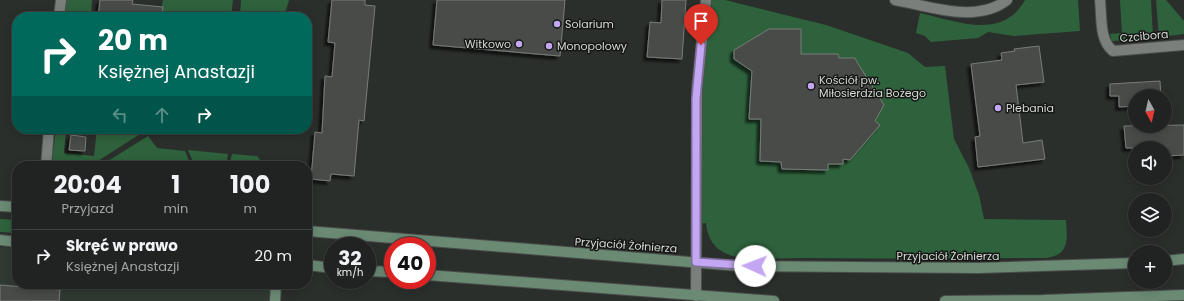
<!DOCTYPE html>
<html lang="pl">
<head>
<meta charset="utf-8">
<style>
  body { margin:0; font-family:Poppins,sans-serif; background:#282b2a; color:#f1f3f6; height:100vh; display:flex; flex-direction:column; font-size:15px; white-space:nowrap }
  * { box-sizing:border-box; margin:0 }
  p { font-size:13px; color:#a2a4a5 }
  .icon { flex:none; width:22px; height:22px; fill:none; stroke:currentColor; stroke-width:2; stroke-linecap:round; stroke-linejoin:round }
  .map { position:relative; flex:1; overflow:hidden }
  .details { position:absolute; left:12px; top:161px; width:300px; height:128px; display:flex; flex-direction:column; background:#202321; border-radius:16px; box-shadow:0 2px 10px #0003,0 0 0 1px #3d403f }
  .details>* { flex:none }
  .guide { position:absolute; left:12px; top:12px; width:300px; height:122px; border-radius:16px; box-shadow:0 2px 10px #0003,0 0 0 1px #3d403f; background:#00695c; color:#fff; overflow:hidden }
  .needle { width:26px; rotate:172deg }
  .buttons { position:absolute; left:1128px; top:89px; display:grid; gap:8px }
  .buttons a { display:grid; place-items:center; width:44px; height:44px; border-radius:50%; background:#202321; box-shadow:0 2px 10px #0003,0 0 0 1px #3d403f; font-size:20px }
  .speed { position:absolute; left:324px; top:237px; display:flex; gap:8px; font-size:20px; font-weight:700; text-align:center }
  .speed>* { display:grid; place-content:center; width:52px; height:52px; border-radius:50%; background:#202321; box-shadow:0 2px 10px #0003,0 0 0 1px #3d403f; line-height:1 }
  .speed small { font-size:10px; font-weight:400 }
  .speed .limit { border:6px solid #d22; background:#fff; color:#111 }
  .pin { position:absolute; display:grid; place-items:center; width:34px; height:34px; color:#fff; margin:-41px -17px; border-radius:50% 50% 50% 0; rotate:-45deg; box-shadow:0 0 4px #0007 }
  .pin .icon { rotate:45deg }
  .me { position:absolute; width:44px; margin:-22px; rotate:272deg; stroke-linejoin:round; filter:drop-shadow(0 0 3px #0008) }
  .turn { display:flex; align-items:center; gap:14px; height:84px; padding:0 20px; font-size:18px }
  .turn .icon { width:52px; height:52px; stroke-width:2.5 }
  .turn b { display:block; font-size:28px; line-height:34px }
  .lanes { display:flex; align-items:center; height:38px; padding:0 20px; background:#0003; justify-content:center; gap:20px; direction:ltr }
  .lanes .off { opacity:.35 }
  .eta { display:flex; justify-content:space-evenly; align-items:center; height:68px; text-align:center }
  .eta b { font-size:24px; font-weight:700; line-height:28px }
  ul { padding:0; list-style:none }
  li { display:flex; align-items:center; gap:12px; height:52px; padding:0 20px; border-top:1px solid #3d403f }
  li div { flex:1 }
  li b { display:block; font-size:15px }
  li em { font-style:normal }
  .map>svg:first-child { display:block }
</style>
</head>
<body>
<div class="map">
<svg width="1184" height="301" viewBox="0 0 1184 301">
  <defs>
    <filter id="shadow"><feDropShadow dx="-3.5" dy="3.5" stdDeviation="1" flood-color="#0009"/></filter>
  </defs>
  <rect width="100%" height="100%" fill="#2b2f2c"/>
  <path fill="#303932" d="M0,247L17,248V284H270L269,301H0Z"/>
  <g fill="#2e623c">
    <path d="M66,0H92L91,17H74L65,12Z"/>
    <path d="M163,0H233L231,17H160Z"/>
    <path d="M241,0H289L284,17H240Z"/>
    <path d="M706,0H725L826,25L908,53L925,67L945,66L954,139L969,168L979,195L984,219L1066,220C1067,239 1070,255 1046,258C965,258 883,259 802,258C783,258 743,261 727,254C714,249 707,237 706,223L697,224V90Z"/>
    <path d="M1025,0H1078L1080,31L1014,36L988,32L978,38L931,42L925,36L916,33L920,13C956,21 1002,41 1025,0Z"/>
    <path d="M1120,0H1151L1153,38L1112,41L1110,34L1122,33Z"/>
    <path d="M1156,0H1166L1184,21V34L1159,37Z"/>
    <path d="M97,129H148L90,166H51L56,130H66L64,153L94,156Z"/>
    <path d="M148,136L157,148L185,151L191,166H100Z"/>
    <path d="M188,150L228,154L226,166H195Z"/>
    <path d="M232,154L257,156L265,166H229Z"/>
    <path d="M0,219L17,220V233L0,232Z"/>
  </g>
  <g fill="#484c49" stroke="#787c79" filter="url(#shadow)">
    <path d="M100,0H133L132,4L163,7L162,17H98Z"/>
    <path d="M332,0H365V5L375,6L364,121L359,120L354,176L331,174L330,181L311,179L315,132L322,133L325,76L332,77L335,43L328,42Z"/>
    <path d="M437,0H565L560,56L433,45Z"/>
    <path d="M662,0H686L682,59L647,57L650,22L661,23Z"/>
    <path d="M769,29H801V54H838L839,58H855L857,62L884,105L875,121L880,125L850,160L843,159V164H828V170L782,169L781,162L760,161L761,119H749L752,71L734,59V50Z"/>
    <path d="M1039,46L1044,82L1016,85L1023,143L1042,140L1045,159L978,167L975,137L980,136L971,64L1002,60L1001,53L1015,51L1014,49Z"/>
    <path d="M1160,81L1161,96H1135V106L1119,107V96H1110V84Z"/>
    <path d="M1184,125V155L1165,156V148H1126L1124,126Z"/>
    <path d="M71,135L86,137L85,151L69,150Z"/>
    <path d="M0,285L60,290L59,301H0Z"/>
  </g>
  <g fill="none" stroke-linecap="round" stroke-linejoin="round">
    <defs>
      <g id="street">
        <path d="M895,0C929,6 976,24 1007,0"/>
        <path d="M1100,0C1102,17 1099,40 1113,51L1184,45"/>
        <path d="M59,17L61,0"/>
        <path d="M46,166L49,129"/>
        <path d="M696,296L697,90L706,0"/>
      </g>
      <g id="secondary">
        <path d="M0,206L17,207"/>
        <path d="M307,231L739,266L979,268L1135,263"/>
        <path d="M0,240L17,242"/>
        <path d="M1165,261L1184,259"/>
        <path d="M307,265L333,268"/>
        <path d="M367,271L393,272"/>
        <path d="M427,275L774,301"/>
        <path d="M275,301L276,284"/>
        <path d="M945,301L1043,300L1184,295"/>
      </g>
    </defs>
    <use href="#street" stroke="#4a4d4a" stroke-width="12"/>
    <use href="#secondary" stroke="#4a4d4a" stroke-width="12"/>
    <use href="#street" stroke="#7b7f7c" stroke-width="10"/>
    <use href="#secondary" stroke="#6a8a74" stroke-width="10"/>
  </g>
  <g fill="none" stroke-linecap="round" stroke-linejoin="round">
    <defs>
      <path id="route" d="M701,45L696,99V262L755,266"/>
    </defs>
    <use href="#route" stroke="#7f6d9d" stroke-width="10"/>
    <use href="#route" stroke="#c3a7f2" stroke-width="7"/>
  </g>
  <g fill="#c3a7f2" stroke="#151715" stroke-width="1.5">
    <circle cx="557" cy="24" r="4"/>
    <circle cx="519" cy="44" r="4"/>
    <circle cx="549" cy="46" r="4"/>
    <circle cx="811" cy="86" r="4"/>
    <circle cx="998" cy="108" r="4"/>
  </g>
  <g text-anchor="middle" dominant-baseline="central" stroke-width="3" stroke-linejoin="round" paint-order="stroke">
    <g font-size="11" fill="#d6d8d6" stroke="#151715" text-anchor="start">
      <text x="565" y="24">Solarium</text>
      <text x="511" y="44" text-anchor="end">Witkowo</text>
      <text x="557" y="46">Monopolowy</text>
      <text x="819" y="80">Kościół pw.<tspan x="819" dy="13">Miłosierdzia Bożego</tspan></text>
      <text x="1006" y="108">Plebania</text>
    </g>
    <g font-size="11" fill="#d6d8d6" stroke="#151715">
      <text transform="translate(1144 36) rotate(-5)">Czcibora</text>
      <text transform="translate(626 245) rotate(4)">Przyjaciół Żołnierza</text>
      <text x="948" y="256">Przyjaciół Żołnierza</text>
    </g>
  </g>
</svg>
<div class="buttons">
<a><svg class="needle" viewBox="-14 -14 28 28"><path d="M0-13l5 13h-10z" fill="#e53935"/><path d="M0 13l5-13h-10z" fill="#a2a4a5"/></svg></a>
<a><svg class="icon" aria-label="sound" viewBox="0 0 24 24"><path d="M4 9h4l5-4v14l-5-4H4zM17 9q2 3 0 6"/></svg></a>
<a><svg class="icon" aria-label="layers" viewBox="0 0 24 24"><path d="M12 4l9 5-9 5-9-5zM3 14l9 5 9-5"/></svg></a>
<a>+</a>
</div>
<div class="speed"><div>32<small>km/h</small></div><div class="limit">40</div></div>
<div class="pin" style="left:701px;top:45px;background:#d93025"><svg class="icon" aria-label="arrive" viewBox="0 0 24 24"><path d="M6 21V4h12l-3 4 3 4H6"/></svg></div>
<svg class="me" style="left:755px;top:266px" viewBox="-20 -20 40 40"><circle r="19" fill="#fff"/><path d="M0-13L10 11 0 6-10 11z" fill="#c3a7f2"/></svg>
<div class="guide">
<div class="turn"><svg class="icon" aria-label="right" viewBox="0 0 24 24"><path d="M7 20v-9h11M14 6l5 5-5 5"/></svg><div><b>20 m</b>Księżnej Anastazji</div></div>
<div class="lanes"><svg class="icon off" aria-label="left" viewBox="0 0 24 24"><path d="M17 20v-9H6M10 6l-5 5 5 5"/></svg><svg class="icon off" aria-label="ahead" viewBox="0 0 24 24"><path d="M12 20V5M6 11l6-6 6 6"/></svg><svg class="icon" aria-label="right" viewBox="0 0 24 24"><path d="M7 20v-9h11M14 6l5 5-5 5"/></svg></div>
</div>
<section class="details">
<div class="eta">
<div><b>20:04</b><p>Przyjazd</p></div>
<div><b>1</b><p>min</p></div>
<div><b>100</b><p>m</p></div>
</div>
<ul>
<li><svg class="icon" aria-label="right" viewBox="0 0 24 24"><path d="M7 20v-9h11M14 6l5 5-5 5"/></svg><div><b>Skręć w prawo</b><p>Księżnej Anastazji</p></div><em>20 m</em></li>
</ul>
</section>
</div>
</body>
</html>
